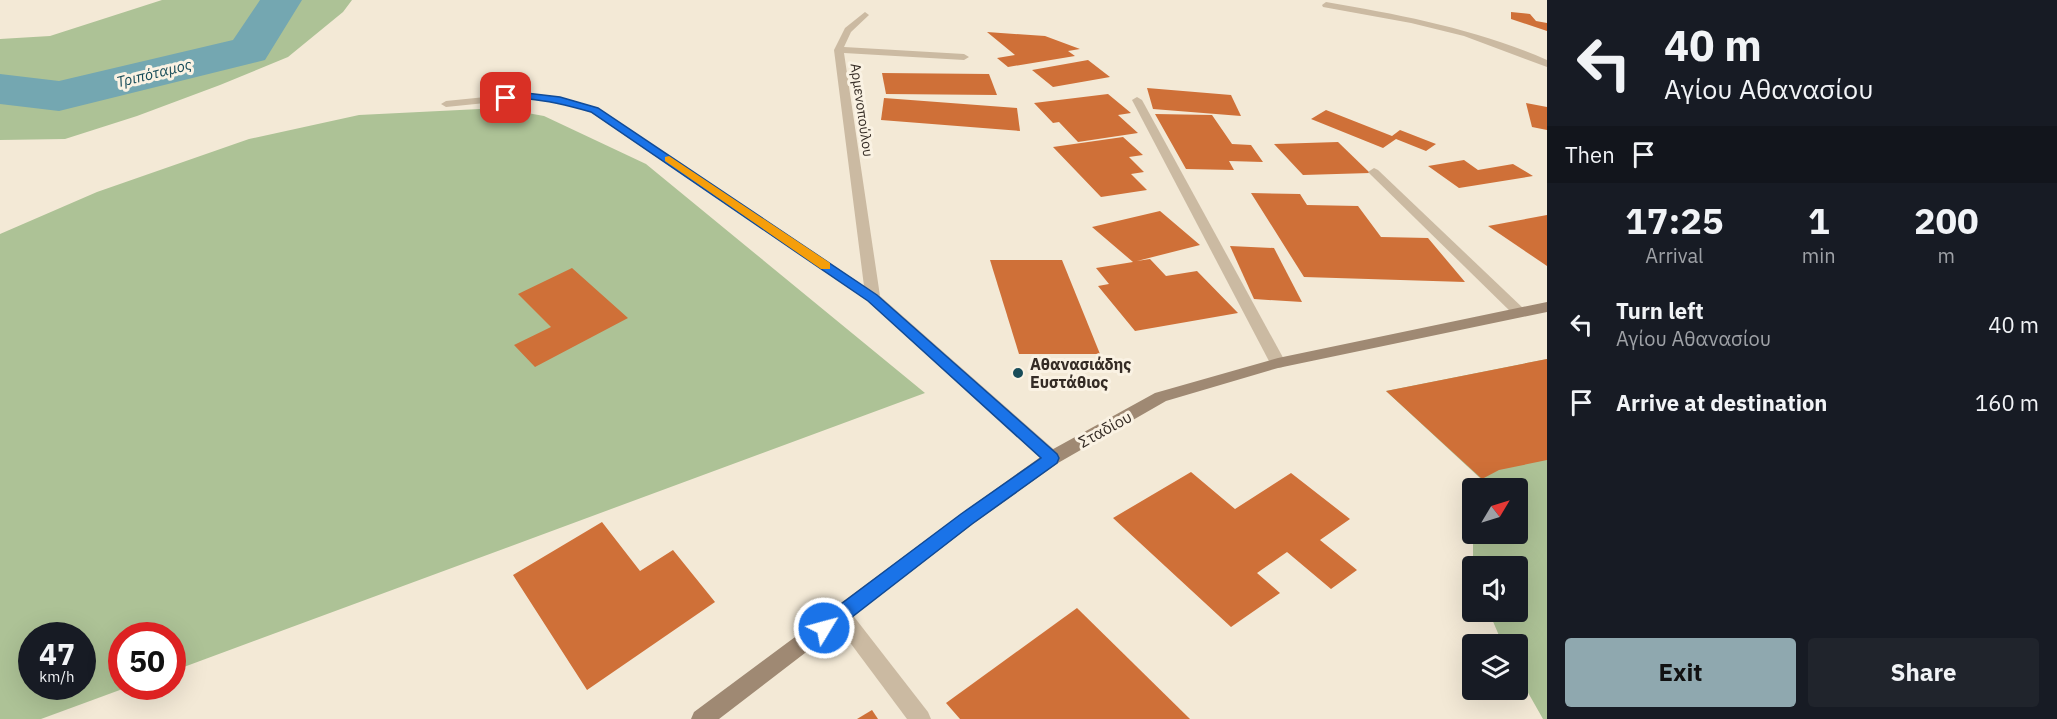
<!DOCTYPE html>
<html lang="en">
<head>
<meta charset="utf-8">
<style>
  body { margin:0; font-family:"IBM Plex Sans",sans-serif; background:#20242c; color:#f1f3f6; height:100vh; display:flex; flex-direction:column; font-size:22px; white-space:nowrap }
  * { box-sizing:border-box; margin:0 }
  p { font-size:20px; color:#9ea1a6 }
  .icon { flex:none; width:33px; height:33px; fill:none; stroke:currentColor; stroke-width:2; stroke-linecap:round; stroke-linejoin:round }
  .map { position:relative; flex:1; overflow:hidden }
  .sheet { display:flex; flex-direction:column; background:#171b24; width:510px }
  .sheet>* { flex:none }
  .hud { background:#171b24; color:#f1f3f6; overflow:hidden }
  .needle { width:39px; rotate:52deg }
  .buttons { position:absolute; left:1462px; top:478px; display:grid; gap:12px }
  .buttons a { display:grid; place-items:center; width:66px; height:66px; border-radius:6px; background:#171b24; box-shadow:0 6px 24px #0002; font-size:30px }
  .speed { position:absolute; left:18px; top:622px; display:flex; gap:12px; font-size:30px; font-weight:700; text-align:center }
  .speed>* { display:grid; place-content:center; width:78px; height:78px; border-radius:50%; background:#171b24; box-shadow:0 6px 24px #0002; line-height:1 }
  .speed small { font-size:15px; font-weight:400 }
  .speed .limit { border:9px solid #d22; background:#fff; color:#111 }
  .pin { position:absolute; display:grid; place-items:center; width:51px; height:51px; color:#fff; margin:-26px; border-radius:12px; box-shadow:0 3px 9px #0006 }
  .me { position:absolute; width:66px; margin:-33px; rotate:53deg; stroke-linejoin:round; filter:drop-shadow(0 0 4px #0008) }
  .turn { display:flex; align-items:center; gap:21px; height:126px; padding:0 18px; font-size:27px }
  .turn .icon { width:78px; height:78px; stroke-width:2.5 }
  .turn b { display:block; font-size:42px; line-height:51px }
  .then { display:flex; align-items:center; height:57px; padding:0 18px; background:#0003; gap:12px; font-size:22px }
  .eta { display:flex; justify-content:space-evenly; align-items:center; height:102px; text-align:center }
  .eta b { font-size:36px; font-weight:700; line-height:42px }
  .action { display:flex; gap:12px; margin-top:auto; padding:12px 18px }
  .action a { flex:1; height:69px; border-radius:6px; background:#8fa8af; color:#111; font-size:24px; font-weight:700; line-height:69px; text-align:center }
  .action a+a { background:#20242c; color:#f1f3f6 }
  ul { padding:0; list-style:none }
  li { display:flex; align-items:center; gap:18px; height:78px; padding:0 18px }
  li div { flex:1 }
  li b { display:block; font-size:22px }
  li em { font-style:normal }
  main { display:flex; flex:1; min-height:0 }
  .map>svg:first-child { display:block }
</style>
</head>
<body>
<main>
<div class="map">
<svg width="1547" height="719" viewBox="0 0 1547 719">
  <rect width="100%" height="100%" fill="#f3e9d6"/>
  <g fill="#adc296" fill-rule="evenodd">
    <path d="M162,0H352L343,12L288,57L220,85L137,116L65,139L0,140V39L50,36Z"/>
    <path d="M500,108L544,116L646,164L925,393L173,671L172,636H122V687H128L41,719H0V234L97,192L249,139L359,115ZM32,636H82V687H32Z"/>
    <path d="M1547,359V719H1543L1518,675V645H1503L1489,612H1518V567H1475L1473,561V508V534H1518V489H1479L1481,479L1386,391Z"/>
  </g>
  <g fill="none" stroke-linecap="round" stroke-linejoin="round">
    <path fill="#74a7b1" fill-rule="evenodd" d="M260,0H302L265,60L59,111L0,104V74L59,81L233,40Z"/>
  </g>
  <g fill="#cf7038">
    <path d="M1511,12L1530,14L1536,21L1547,23V31L1511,19Z"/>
    <path d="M987,32L1045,36L1080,49L1068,51L1075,56L1008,67L997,58L1015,55Z"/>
    <path d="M1088,60L1110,77L1053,87L1032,70Z"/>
    <path d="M882,73L989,74L997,95L886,94Z"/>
    <path d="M1147,88L1231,95L1241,116L1153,109Z"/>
    <path d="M1108,94L1131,113L1118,115L1138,133L1078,142L1059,122L1053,123L1034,103Z"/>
    <path d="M884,98L1017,108L1020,131L881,120Z"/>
    <path d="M1526,103L1547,107V130L1532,127Z"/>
    <path d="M1326,110L1392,136L1400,130L1436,144L1426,151L1396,139L1383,148L1311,119Z"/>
    <path d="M1155,114L1212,115L1232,144L1251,145L1263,162L1229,161L1234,170L1186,169Z"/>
    <path d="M1123,137L1143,155L1129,157L1144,172L1131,174L1147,190L1101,197L1053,147Z"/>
    <path d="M1338,142L1370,173L1303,175L1274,144Z"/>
    <path d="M1464,160L1478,170L1513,164L1533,176L1459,188L1428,166Z"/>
    <path d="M1251,193L1300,194L1307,205L1358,206L1381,237L1428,238L1465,282L1304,277Z"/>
    <path d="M1160,211L1200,245L1137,261L1150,259L1166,276L1197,271L1238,313L1135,331L1098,286L1109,284L1096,268L1133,262L1092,227Z"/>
    <path d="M1547,215V266L1488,226Z"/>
    <path d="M1230,246L1274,248L1302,302L1254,299Z"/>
    <path d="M990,260H1062L1100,354H1019Z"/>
    <path d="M572,268L628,318L535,367L514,345L551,327L518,294Z"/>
    <path d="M1547,359V460L1499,470L1482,479L1386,391Z"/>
    <path d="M1191,472L1235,509L1291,473L1350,519L1320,540L1357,570L1331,589L1287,552L1257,573L1280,593L1231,627L1113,518Z"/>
    <path d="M602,522L640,571L673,550L715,602L587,690L513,575Z"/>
    <path d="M1077,608L1190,719H960L946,703Z"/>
    <path d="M872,710L878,719H857Z"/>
  </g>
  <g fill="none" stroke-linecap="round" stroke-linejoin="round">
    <g fill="#cbbaa2" fill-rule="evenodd">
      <path d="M1326,2C1402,15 1476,29 1547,60V67L1464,36L1411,23L1323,7L1322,5Z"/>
      <path d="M865,12L869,15L851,32L844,47L964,54L969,57L964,60L844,53L880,296L1058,453L1060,458L1058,463L1052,464L1046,463L868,301L590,112L559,103L526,99L446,107L441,104L446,101L526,93L560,97L598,108L864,286L834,50L845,28Z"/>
      <path d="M1137,97L1142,100L1286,363L1283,367L1278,368L1270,363L1132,100Z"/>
      <path d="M1374,168L1378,170L1524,309L1526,312L1524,315H1514L1370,174L1368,172Z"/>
      <path d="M841,606L848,609L928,712L931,719H907L834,621L831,615L834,609Z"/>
    </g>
    <path fill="#9f8973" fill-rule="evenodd" d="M1547,302V312L1278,368L1166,401L1058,463L973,524L719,719H691L694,712L961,514L1046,453L1155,393L1278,358Z"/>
  </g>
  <path fill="#1a73e8" stroke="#114b97" stroke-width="1.5" d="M526,93L560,97L598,108L877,295L1057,454L1059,458L1057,463L972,524L830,634L824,636L817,634L815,628L817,622L961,514L1041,458L868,301L591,112C570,106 551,101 529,99C520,98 509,103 501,98L506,95Z"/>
  <path fill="#f59e0b" d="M669,156L830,263V269H821L665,161V157Z"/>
  <circle fill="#184c59" stroke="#faf2e3" stroke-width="2" cx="1018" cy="373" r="6"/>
  <g text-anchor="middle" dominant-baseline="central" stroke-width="6" stroke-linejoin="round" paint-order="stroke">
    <g font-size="14" fill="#352c25" stroke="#faf2e3">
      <text transform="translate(862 110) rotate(82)">Αρμενοπούλου</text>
    </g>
    <g font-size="15" font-style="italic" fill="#184c59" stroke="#faf2e3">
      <text transform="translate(154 73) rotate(-14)">Τριπόταμος</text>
    </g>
    <g font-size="16" font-weight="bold" fill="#352c25" stroke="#faf2e3" text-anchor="start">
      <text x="1030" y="364">Αθανασιάδης<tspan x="1030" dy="18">Ευστάθιος</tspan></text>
    </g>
    <g font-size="16" fill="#352c25" stroke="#faf2e3">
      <text transform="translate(1105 429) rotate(-29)">Σταδίου</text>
    </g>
  </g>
</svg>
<div class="buttons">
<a><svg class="needle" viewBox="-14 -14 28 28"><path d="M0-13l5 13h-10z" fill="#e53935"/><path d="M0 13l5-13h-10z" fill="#9ea1a6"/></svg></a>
<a><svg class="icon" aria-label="sound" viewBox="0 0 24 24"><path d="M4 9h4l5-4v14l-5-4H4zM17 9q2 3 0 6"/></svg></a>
<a><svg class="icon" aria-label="layers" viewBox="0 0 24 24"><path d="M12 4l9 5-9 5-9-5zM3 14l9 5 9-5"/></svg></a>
</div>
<div class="speed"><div>47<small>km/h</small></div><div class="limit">50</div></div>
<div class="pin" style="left:506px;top:98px;background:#d93025"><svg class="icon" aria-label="arrive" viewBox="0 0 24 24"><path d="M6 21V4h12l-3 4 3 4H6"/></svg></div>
<svg class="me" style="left:824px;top:628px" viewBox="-20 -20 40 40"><circle r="17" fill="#1a73e8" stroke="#fff" stroke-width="3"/><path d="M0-11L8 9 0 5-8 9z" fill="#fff"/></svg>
</div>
<section class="sheet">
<div class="hud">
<div class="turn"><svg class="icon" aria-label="left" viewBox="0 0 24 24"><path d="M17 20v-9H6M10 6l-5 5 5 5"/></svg><div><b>40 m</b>Αγίου Αθανασίου</div></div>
<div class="then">Then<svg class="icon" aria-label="arrive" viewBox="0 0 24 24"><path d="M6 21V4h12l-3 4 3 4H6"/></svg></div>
</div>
<div class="eta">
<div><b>17:25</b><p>Arrival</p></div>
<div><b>1</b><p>min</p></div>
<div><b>200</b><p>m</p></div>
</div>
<ul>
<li><svg class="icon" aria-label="left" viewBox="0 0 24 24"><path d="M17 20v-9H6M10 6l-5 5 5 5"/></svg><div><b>Turn left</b><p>Αγίου Αθανασίου</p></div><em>40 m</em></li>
<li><svg class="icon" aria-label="arrive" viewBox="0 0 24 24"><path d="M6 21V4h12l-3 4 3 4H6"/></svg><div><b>Arrive at destination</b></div><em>160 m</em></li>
</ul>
<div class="action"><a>Exit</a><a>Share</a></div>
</section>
</main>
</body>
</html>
